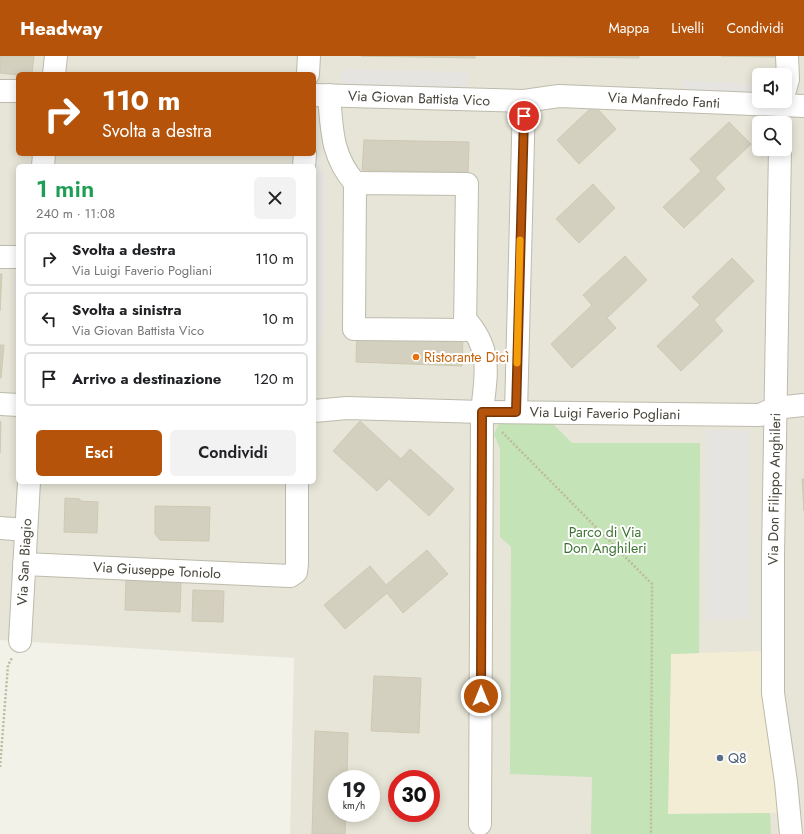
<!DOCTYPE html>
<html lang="it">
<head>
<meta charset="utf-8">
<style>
  body { margin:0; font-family:Jost,sans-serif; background:#f2f2f2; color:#202124; height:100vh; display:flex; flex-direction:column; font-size:15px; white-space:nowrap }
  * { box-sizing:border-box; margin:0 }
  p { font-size:13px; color:#757577 }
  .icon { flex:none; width:22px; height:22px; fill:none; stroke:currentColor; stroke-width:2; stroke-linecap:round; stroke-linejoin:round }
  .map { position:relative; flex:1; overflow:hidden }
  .side { position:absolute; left:16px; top:108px; width:300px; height:320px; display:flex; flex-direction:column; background:#fff; border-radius:6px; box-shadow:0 2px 10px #0003 }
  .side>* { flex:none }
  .hud { position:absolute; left:16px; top:16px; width:300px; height:84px; border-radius:6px; box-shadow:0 2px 10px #0003; background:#b45309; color:#fff; overflow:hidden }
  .fabs { position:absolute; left:752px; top:12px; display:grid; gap:8px }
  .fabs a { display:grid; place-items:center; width:40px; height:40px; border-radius:6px; background:#fff; box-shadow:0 2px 10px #0003; font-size:20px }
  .speed { position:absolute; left:328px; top:714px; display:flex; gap:8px; font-size:20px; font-weight:700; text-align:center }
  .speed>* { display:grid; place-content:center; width:52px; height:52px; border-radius:50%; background:#fff; box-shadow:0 2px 10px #0003; line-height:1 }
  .speed small { font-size:10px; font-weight:400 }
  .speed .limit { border:6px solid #d22; background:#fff; color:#111 }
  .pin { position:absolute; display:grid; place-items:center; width:34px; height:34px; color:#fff; margin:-17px; border:2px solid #fff; border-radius:50%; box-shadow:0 1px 4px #0007 }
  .me { position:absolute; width:44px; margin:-22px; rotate:0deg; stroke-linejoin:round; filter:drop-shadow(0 0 3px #0008) }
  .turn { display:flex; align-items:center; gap:14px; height:84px; padding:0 20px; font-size:18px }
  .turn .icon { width:52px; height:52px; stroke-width:2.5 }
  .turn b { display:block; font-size:28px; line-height:34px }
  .round { display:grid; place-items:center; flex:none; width:42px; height:42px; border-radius:6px; background:#f2f2f2 }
  .overview { display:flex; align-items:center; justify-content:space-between; height:68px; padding:0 20px }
  h1 { font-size:24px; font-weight:600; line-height:30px; color:#1e9e55 }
  .primary-button { display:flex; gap:8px; margin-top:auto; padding:8px 20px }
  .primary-button a { flex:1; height:46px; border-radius:6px; background:#b45309; color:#fff; font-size:16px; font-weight:600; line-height:46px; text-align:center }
  .primary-button a+a { background:#f2f2f2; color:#202124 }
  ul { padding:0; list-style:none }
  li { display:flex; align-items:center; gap:12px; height:54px; margin:0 8px 6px; padding:0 12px; border:2px solid #e0e0e0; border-radius:6px }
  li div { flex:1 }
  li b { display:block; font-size:15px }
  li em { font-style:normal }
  header { display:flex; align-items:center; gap:24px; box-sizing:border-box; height:56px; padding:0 20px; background:#b45309; color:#fff }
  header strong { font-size:19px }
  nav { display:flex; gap:22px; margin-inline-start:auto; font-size:14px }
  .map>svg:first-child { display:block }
</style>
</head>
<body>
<header>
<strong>Headway</strong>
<nav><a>Mappa</a><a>Livelli</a><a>Condividi</a></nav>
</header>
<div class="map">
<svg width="804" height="778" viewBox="0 0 804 778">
  <rect width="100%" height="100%" fill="#f3f2e9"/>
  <path fill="#e6e5d7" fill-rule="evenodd" d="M0,0H804V778H290L294,602L0,584ZM18,18H314V98H18ZM759,19H785V45H759ZM759,67H785V93H759ZM18,110H314V426H18ZM761,595L781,757H770ZM337,723H371V757H337ZM397,723H431V757H397Z"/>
  <path fill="#f3edd6" d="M761,595L778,711L781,757L668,758L671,598Z"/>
  <path fill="#c4e3b6" d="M499,367L553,368L572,387H700L699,597L671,598L668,758L770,757L771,778H591L592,721L510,718L511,491L500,481V393L494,378Z"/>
  <g fill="#e5e4e0">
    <path d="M341,13L468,16V34L340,31Z"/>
    <path d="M683,25L759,28V42L682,39Z"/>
    <path d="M315,80L327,129L324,274L314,303V150Z"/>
    <path d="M15,211H18V244H13Z"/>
    <rect x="705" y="374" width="45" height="190"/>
  </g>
  <g fill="#d3d0bf" stroke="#cec9b3">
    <path d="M0,0H34L32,18H18V19L0,17Z"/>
    <path d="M361,0H475V2Z"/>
    <path d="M520,0H639V2Z"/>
    <path d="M721,0H776V1Z"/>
    <path d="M594,49L616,73L579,108L557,84Z"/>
    <path d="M729,66L751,88L715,122L725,133L684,172L663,151L701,115L690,103Z"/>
    <path d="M364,84L469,86L468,117L362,114Z"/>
    <path d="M593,128L615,152L579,187L556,163Z"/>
    <path d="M625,200L647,224L607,262L616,272L572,312L551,288L592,249L583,239Z"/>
    <path d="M732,202L754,225L714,264L723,275L681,315L657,290L700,249L692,241Z"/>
    <path d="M0,218H2L0,255Z"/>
    <path d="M357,277L463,282L462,310L356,306Z"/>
    <path d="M0,289H4L1,322H0Z"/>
    <path d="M0,365L1,366L0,397Z"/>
    <path d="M360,365L401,403L410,393L454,433L429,460L389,423L377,435L333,395Z"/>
    <path d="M802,423H804V455Z"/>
    <path d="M65,442L80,443V445L98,446L97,477L64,476Z"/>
    <path d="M155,450L210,451L209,485L160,484L155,478Z"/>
    <path d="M427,494L448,518L403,557L387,537L345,573L324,549L370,510L386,529Z"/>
    <path d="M126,524L181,526L180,556L125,554Z"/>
    <path d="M193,534L224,535L223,566L192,565Z"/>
    <path d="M374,620L421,622L419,677L371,675Z"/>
    <path d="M315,675L348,677L347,723H337V757H346L345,778H312Z"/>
  </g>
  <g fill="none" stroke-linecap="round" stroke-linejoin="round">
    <defs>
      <g id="minor">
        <path d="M54,18L56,0"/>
        <path d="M308,18L309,0"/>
        <path d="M785,34L788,23L787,0"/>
        <path d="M0,35H18"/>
        <path d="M314,39L524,45L516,356"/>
        <path d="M329,39C332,74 331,99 355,127"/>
        <path d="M524,45L559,40L804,50"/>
        <path d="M780,93L773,499V637L786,726L791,778"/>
        <path d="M43,110L44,98"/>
        <path d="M304,110L305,98"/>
        <path d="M355,127L467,128L465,274L354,273Z"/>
        <path d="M0,201H18"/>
        <path d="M465,263C493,294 486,318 482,356L480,768"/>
        <path d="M0,348L18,349"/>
        <path d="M314,355L347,352L482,356L760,359L775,352L804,349"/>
        <path d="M0,472L26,474"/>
        <path d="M24,508L290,520L296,516L297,508V426"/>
        <path d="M20,585L29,426"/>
      </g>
    </defs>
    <use href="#minor" stroke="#bdbbac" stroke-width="24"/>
    <g stroke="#beba9f" stroke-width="2.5" stroke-dasharray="2 2" stroke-linecap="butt">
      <path d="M502,376L652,528L651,778"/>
      <path d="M0,711L8,609L12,602"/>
    </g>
    <use href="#minor" stroke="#fff" stroke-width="22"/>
  </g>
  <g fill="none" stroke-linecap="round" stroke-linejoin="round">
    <defs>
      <path id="route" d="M481,640L482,356H516L524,60"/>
    </defs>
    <use href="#route" stroke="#753606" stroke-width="10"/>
    <use href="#route" stroke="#b45309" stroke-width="7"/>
    <path stroke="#f59e0b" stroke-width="7" d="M517,307L520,184"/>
  </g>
  <circle fill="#e8710a" stroke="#fff" stroke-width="1.5" cx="416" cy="301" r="4"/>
  <circle fill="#5c6f8a" stroke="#fff" stroke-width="1.5" cx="720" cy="702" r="4"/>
  <g text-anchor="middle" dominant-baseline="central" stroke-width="4" stroke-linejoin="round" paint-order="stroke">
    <g font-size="14" fill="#464338" stroke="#fff">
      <text transform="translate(419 42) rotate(2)">Via Giovan Battista Vico</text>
      <text transform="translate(664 44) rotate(3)">Via Manfredo Fanti</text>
      <text transform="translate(605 357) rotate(1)">Via Luigi Faverio Pogliani</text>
      <text transform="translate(774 433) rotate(-89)">Via Don Filippo Anghileri</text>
      <text transform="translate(24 506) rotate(-87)">Via San Biagio</text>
      <text transform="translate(157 514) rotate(3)">Via Giuseppe Toniolo</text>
    </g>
    <g font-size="14" fill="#c56008" stroke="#fff" text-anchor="start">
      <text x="424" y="301">Ristorante Dicì</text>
    </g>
    <g font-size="14" fill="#3b7230" stroke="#fff">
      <text x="605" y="476">Parco di Via<tspan x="605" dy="16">Don Anghileri</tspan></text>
    </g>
    <g font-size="14" fill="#4e5e75" stroke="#fff" text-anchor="start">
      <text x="728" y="702">Q8</text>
    </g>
  </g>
</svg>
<div class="fabs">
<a><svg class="icon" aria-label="sound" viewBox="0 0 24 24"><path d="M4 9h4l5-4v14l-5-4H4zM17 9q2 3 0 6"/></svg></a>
<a><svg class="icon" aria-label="search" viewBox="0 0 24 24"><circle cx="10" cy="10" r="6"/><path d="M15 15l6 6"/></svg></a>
</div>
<div class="speed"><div>19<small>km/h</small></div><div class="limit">30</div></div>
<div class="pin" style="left:524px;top:60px;background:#d93025"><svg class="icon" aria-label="arrive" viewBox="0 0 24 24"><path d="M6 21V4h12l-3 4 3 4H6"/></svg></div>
<svg class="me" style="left:481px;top:640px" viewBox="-20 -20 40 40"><circle r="17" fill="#b45309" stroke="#fff" stroke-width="3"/><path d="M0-11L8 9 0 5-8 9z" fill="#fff"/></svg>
<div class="hud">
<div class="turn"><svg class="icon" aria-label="right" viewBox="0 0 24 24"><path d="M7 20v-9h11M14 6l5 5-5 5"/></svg><div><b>110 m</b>Svolta a destra</div></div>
</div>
<section class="side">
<div class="overview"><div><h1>1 min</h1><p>240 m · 11:08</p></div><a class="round"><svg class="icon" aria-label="close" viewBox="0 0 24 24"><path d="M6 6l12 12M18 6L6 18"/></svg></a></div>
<ul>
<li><svg class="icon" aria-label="right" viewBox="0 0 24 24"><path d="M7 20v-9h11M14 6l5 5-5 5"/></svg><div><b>Svolta a destra</b><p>Via Luigi Faverio Pogliani</p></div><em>110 m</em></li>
<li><svg class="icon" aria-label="left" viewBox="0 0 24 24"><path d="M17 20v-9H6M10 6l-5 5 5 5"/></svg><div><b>Svolta a sinistra</b><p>Via Giovan Battista Vico</p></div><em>10 m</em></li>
<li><svg class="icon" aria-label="arrive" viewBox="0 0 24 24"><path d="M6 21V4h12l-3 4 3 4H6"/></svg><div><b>Arrivo a destinazione</b></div><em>120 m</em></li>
</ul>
<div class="primary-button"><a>Esci</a><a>Condividi</a></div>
</section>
</div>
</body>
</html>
